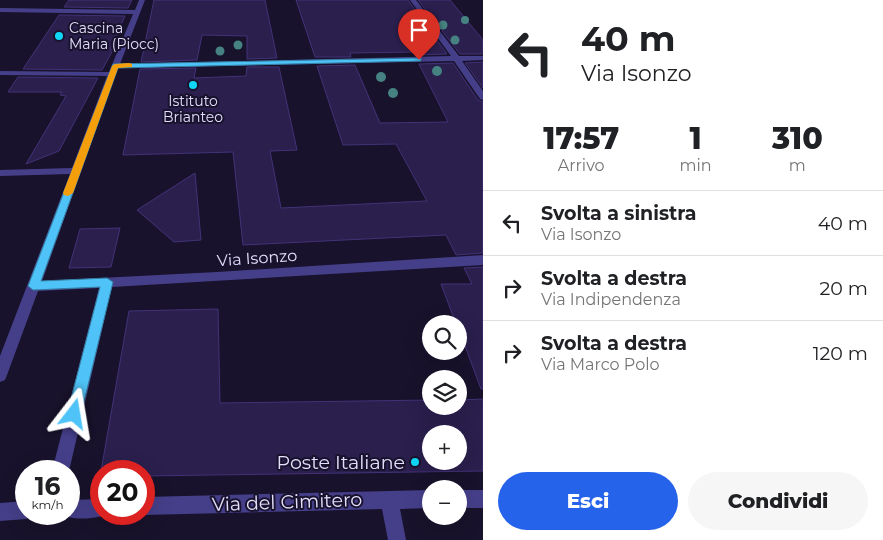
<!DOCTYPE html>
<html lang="it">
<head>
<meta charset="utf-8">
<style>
  body { margin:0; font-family:Montserrat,sans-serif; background:#f6f6f6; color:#202124; height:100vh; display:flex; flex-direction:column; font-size:19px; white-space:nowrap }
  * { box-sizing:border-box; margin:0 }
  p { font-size:16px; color:#757577 }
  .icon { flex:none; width:28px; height:28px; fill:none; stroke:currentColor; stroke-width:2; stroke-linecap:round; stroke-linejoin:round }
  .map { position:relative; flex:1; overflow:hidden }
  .side { display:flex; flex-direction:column; background:#fff; width:400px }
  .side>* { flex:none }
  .hud { background:#fff; color:#202124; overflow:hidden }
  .controls { position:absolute; left:422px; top:315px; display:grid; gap:10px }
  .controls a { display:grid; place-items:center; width:45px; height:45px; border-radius:50%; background:#fff; box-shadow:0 5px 20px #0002; font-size:25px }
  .speed { position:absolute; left:15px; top:460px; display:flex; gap:10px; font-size:25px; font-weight:700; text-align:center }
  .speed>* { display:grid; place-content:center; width:65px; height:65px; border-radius:50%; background:#fff; box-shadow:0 5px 20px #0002; line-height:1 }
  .speed small { font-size:12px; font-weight:400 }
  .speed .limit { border:8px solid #d22; background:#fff; color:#111 }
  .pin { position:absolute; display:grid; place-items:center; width:42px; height:42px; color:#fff; margin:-51px -21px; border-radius:50% 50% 50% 0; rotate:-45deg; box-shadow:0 0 5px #0007 }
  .pin .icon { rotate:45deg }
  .me { position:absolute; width:55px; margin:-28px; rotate:14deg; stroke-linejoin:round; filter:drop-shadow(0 0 4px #0008) }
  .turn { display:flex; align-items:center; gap:18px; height:105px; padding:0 15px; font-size:22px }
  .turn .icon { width:65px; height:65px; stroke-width:2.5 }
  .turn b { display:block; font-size:35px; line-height:42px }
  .eta { display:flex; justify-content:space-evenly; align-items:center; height:85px; text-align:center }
  .eta b { font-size:30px; font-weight:800; line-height:35px }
  .primary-button { display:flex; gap:10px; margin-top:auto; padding:10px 15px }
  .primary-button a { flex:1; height:58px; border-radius:30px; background:#2563eb; color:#fff; font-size:20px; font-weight:800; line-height:58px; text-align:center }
  .primary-button a+a { background:#f6f6f6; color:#202124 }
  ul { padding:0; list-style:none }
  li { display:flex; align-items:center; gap:15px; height:65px; padding:0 15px; border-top:1px solid #e0e0e0 }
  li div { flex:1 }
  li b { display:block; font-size:19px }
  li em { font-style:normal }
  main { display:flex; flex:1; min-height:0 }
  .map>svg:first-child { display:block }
</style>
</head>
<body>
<main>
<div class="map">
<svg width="483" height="540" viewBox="0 0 483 540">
  <rect width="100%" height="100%" fill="#18122c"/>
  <g fill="#2a1f4d" stroke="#433278" fill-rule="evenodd">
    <path d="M69,0H132L128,8L64,7Z"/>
    <path d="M154,0H265L277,58L247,59V36L202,35L197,60L141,62Z"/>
    <path d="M296,0H408L447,54L415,55L414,52L350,53L351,57H315Z"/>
    <path d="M418,0H450L483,40V54H460Z"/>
    <path d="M59,15L125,16L110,49L113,50L102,70L23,69Z"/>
    <path d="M483,62V88L465,63Z"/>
    <path d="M453,63L478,100L483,102V253L456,255L446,235L243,245L233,152L123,155L140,69L196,68L194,78L246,76L247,67H279L297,150L270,151L281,208L427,201L396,144L343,145L317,66L355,65L380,123L448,122L419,64Z"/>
    <path d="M18,77L98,78L59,151L26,164L66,96L60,95L62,92H8Z"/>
    <path d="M195,173L201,240L174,242L137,210Z"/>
    <path d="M120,228L111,267L69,268L80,229Z"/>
    <path d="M483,267V389H481L459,330V324H456L441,284H472L464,268Z"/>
    <path d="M218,309L220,403L431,400V406H459V400L483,399V471L144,476V471H101L129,311ZM431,434H459V461H431Z"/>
  </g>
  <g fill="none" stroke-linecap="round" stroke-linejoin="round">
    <g fill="#453f8a" fill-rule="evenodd">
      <path d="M139,0H145L120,64L451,56L410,0H416L459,56H483V60L462,61L483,91V100L480,99L454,61L118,68L42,281L217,272L483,255V265L112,287L69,471H52L99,288L38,291L7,375L5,380L0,382V356L70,174L0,176V170L72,168L107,76L0,75V71L109,72L133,14L0,12V8L135,10Z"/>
      <path d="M431,490V508L400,509L406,540H388L382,509L144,515L141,514H144V497Z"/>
      <rect x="459" y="490" width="24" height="18"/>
      <path d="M101,499V514H108C97,519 71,521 62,514H69V500Z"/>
      <path d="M26,501V514H33L32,516L26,519L0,521V503Z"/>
    </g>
  </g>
  <g fill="#458281">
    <circle cx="465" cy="20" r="4"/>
    <circle cx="443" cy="25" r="4.5"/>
    <circle cx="455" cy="40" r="4.5"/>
    <circle cx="238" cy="45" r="4.5"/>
    <circle cx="220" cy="51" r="4.5"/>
    <circle cx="437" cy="71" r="5"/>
    <circle cx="381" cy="77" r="5"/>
    <circle cx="393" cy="93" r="5"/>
  </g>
  <path fill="#4fc3f7" stroke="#337fa1" d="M419,58H421V61L118,68L41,281L107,278L113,282L81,414L79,419L74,421L69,419L67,414L100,287L33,290L28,286L113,64Z"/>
  <path fill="#f59e0b" d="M129,63L132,64V67L118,68L73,193L68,196L64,195L63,193L112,66L115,64Z"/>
  <g fill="#10d7f8" stroke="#18122c" stroke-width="2">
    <circle cx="59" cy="36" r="5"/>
    <circle cx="193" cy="85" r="5"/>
    <circle cx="415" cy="462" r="5"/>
  </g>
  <g text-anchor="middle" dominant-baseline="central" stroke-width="4" stroke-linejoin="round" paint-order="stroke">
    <g font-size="14" fill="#e4dffe" stroke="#18122c" text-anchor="start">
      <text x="69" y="28">Cascina<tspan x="69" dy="16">Maria (Piocc)</tspan></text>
      <text x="193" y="101" text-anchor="middle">Istituto<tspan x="193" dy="16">Brianteo</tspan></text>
    </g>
    <g font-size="16" fill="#e4dffe" stroke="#18122c">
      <text transform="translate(257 258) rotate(-4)">Via Isonzo</text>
    </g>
    <g font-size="19" fill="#e4dffe" stroke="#18122c" text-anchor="end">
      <text x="405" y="462">Poste Italiane</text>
    </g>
    <g font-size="19" fill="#e4dffe" stroke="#18122c">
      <text transform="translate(287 502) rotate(-2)">Via del Cimitero</text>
    </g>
  </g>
</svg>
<div class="controls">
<a><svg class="icon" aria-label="search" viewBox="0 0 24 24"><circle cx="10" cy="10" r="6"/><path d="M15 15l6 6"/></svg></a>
<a><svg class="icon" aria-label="layers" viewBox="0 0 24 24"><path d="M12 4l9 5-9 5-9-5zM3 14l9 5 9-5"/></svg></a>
<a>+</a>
<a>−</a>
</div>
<div class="speed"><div>16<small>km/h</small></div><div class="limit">20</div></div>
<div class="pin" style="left:419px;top:60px;background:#d93025"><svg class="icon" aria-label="arrive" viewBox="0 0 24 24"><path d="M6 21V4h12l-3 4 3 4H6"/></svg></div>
<svg class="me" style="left:74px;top:414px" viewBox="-20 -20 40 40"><path d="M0-17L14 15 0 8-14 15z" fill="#4fc3f7" stroke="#fff" stroke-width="4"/></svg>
</div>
<section class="side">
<div class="hud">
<div class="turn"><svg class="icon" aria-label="left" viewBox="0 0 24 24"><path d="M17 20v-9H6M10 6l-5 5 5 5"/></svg><div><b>40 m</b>Via Isonzo</div></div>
</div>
<div class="eta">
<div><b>17:57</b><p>Arrivo</p></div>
<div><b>1</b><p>min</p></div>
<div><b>310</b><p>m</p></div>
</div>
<ul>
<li><svg class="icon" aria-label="left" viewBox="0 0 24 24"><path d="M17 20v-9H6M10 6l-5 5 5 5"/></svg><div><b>Svolta a sinistra</b><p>Via Isonzo</p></div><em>40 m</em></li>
<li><svg class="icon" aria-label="right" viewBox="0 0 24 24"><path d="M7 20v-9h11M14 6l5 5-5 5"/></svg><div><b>Svolta a destra</b><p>Via Indipendenza</p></div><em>20 m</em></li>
<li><svg class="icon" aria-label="right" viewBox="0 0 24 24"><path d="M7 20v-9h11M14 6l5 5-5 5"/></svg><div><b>Svolta a destra</b><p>Via Marco Polo</p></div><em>120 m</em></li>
</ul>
<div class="primary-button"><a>Esci</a><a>Condividi</a></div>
</section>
</main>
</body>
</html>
